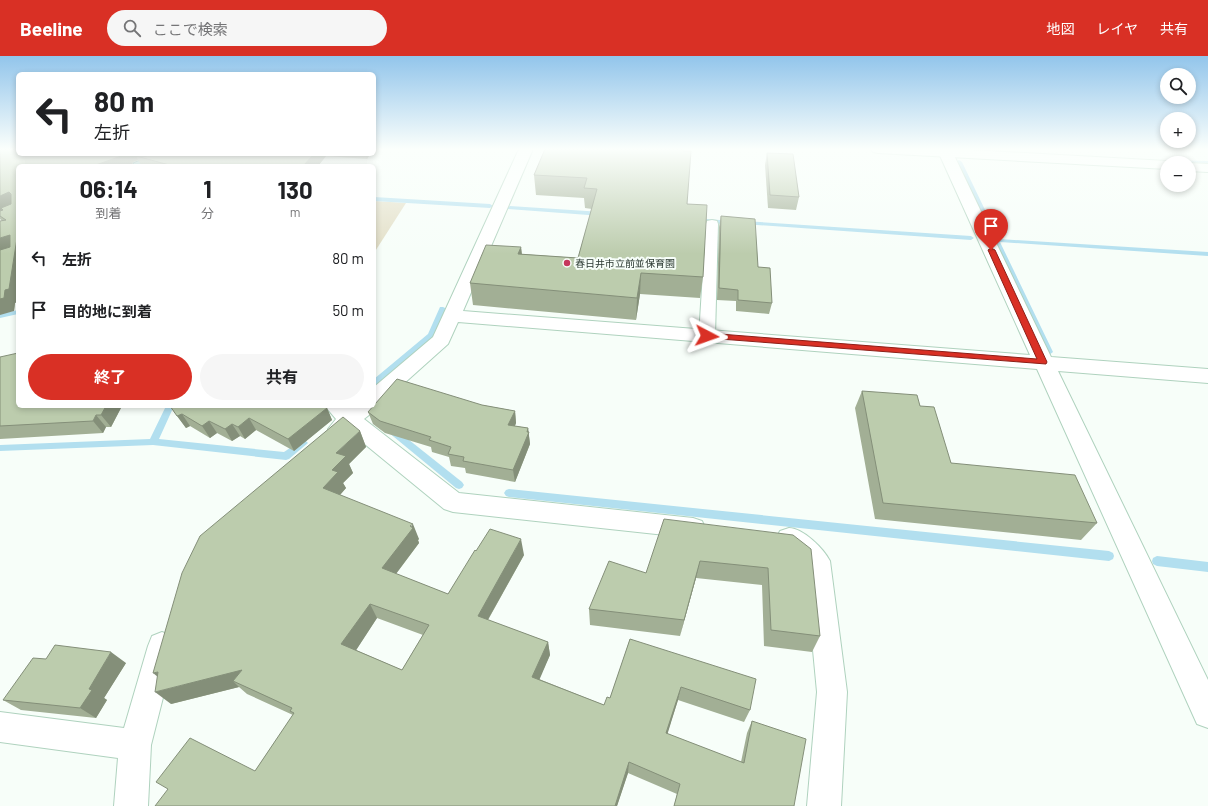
<!DOCTYPE html>
<html lang="ja">
<head>
<meta charset="utf-8">
<style>
  body { margin:0; font-family:Barlow,"Noto Sans JP",sans-serif; background:#f6f6f6; color:#202124; height:100vh; display:flex; flex-direction:column; font-size:15px; white-space:nowrap }
  * { box-sizing:border-box; margin:0 }
  p { font-size:13px; color:#757577 }
  .icon { flex:none; width:22px; height:22px; fill:none; stroke:currentColor; stroke-width:2; stroke-linecap:round; stroke-linejoin:round }
  .map { position:relative; flex:1; overflow:hidden }
  .side { position:absolute; left:16px; top:108px; width:360px; height:244px; display:flex; flex-direction:column; background:#fff; border-radius:6px; box-shadow:0 2px 6px #0003 }
  .side>* { flex:none }
  .top-card { position:absolute; left:16px; top:16px; width:360px; height:84px; border-radius:6px; box-shadow:0 2px 6px #0003; background:#fff; color:#202124; overflow:hidden }
  .tools { position:absolute; left:1160px; top:12px; display:grid; gap:8px }
  .tools a { display:grid; place-items:center; width:36px; height:36px; border-radius:50%; background:#fff; box-shadow:0 2px 6px #0003; font-size:20px }
  .pin { position:absolute; display:grid; place-items:center; width:34px; height:34px; color:#fff; margin:-41px -17px; border-radius:50% 50% 50% 0; rotate:-45deg; box-shadow:0 0 4px #0007 }
  .pin .icon { rotate:45deg }
  .me { position:absolute; width:44px; margin:-22px; rotate:94deg; stroke-linejoin:round; filter:drop-shadow(0 0 3px #0008) }
  .turn { display:flex; align-items:center; gap:14px; height:84px; padding:0 12px; font-size:18px }
  .turn .icon { width:52px; height:52px; stroke-width:2.5 }
  .turn b { display:block; font-size:28px; line-height:34px }
  .eta { display:flex; justify-content:space-evenly; align-items:center; height:68px; text-align:center }
  .eta b { font-size:24px; font-weight:700; line-height:28px }
  .primary-button { display:flex; gap:8px; margin-top:auto; padding:8px 12px }
  .primary-button a { flex:1; height:46px; border-radius:24px; background:#d93025; color:#fff; font-size:16px; font-weight:700; line-height:46px; text-align:center }
  .primary-button a+a { background:#f6f6f6; color:#202124 }
  ul { padding:0; list-style:none }
  li { display:flex; align-items:center; gap:12px; height:52px; padding:0 12px }
  li div { flex:1 }
  li b { display:block; font-size:15px }
  li em { font-style:normal }
  header { display:flex; align-items:center; gap:24px; box-sizing:border-box; height:56px; padding:0 20px; background:#d93025; color:#fff }
  header strong { font-size:19px }
  nav { display:flex; gap:22px; margin-inline-start:auto; font-size:14px }
  .search { width:280px; height:36px; background:#f6f6f6; display:flex; align-items:center; gap:10px; box-sizing:border-box; padding:0 14px; border-radius:22px; color:#757577; font-size:15px }
  .map>svg:first-child { display:block }
</style>
</head>
<body>
<header>
<strong>Beeline</strong>
<div class="search"><svg class="icon" aria-label="search" viewBox="0 0 24 24"><circle cx="10" cy="10" r="6"/><path d="M15 15l6 6"/></svg>ここで検索</div>
<nav><a>地図</a><a>レイヤ</a><a>共有</a></nav>
</header>
<div class="map">
<svg width="1208" height="750" viewBox="0 0 1208 750">
  <rect width="100%" height="100%" fill="#f7fef9"/>
  <path fill="#e2dec5" d="M374,145L406,147L374,197Z"/>
  <g fill="none" stroke-linecap="round" stroke-linejoin="round">
    <g fill="#b2dfef" fill-rule="evenodd">
      <path d="M959,104L962,106L999,183L1208,196V200L1000,186L1053,296L1049,299L1046,298L956,106Z"/>
      <path d="M1153,104L1208,105V109L1155,107L1152,105Z"/>
      <path d="M374,141L490,148L493,150L490,152L374,145Z"/>
      <path d="M510,150L602,156L605,158L602,160L508,153L507,152Z"/>
      <path d="M695,162L732,165L735,167L732,169L693,165L692,164Z"/>
      <path d="M745,165L971,180L974,182L971,184L743,168L742,167Z"/>
      <path d="M440,251H443L447,253L434,281L377,330L374,331V323L428,278Z"/>
      <path d="M18,254V258L0,262V258Z"/>
      <path d="M166,350H174L159,383L284,396C291,392 298,383 306,385L308,387L289,403L286,404L153,389L0,395V389L150,383Z"/>
      <path d="M391,371L394,372L462,426L464,429L462,432L459,433L456,432L388,376L387,374L388,372Z"/>
      <path d="M509,433L1109,495L1113,497L1114,500L1113,503L1109,505L509,441L506,440L504,437L506,434Z"/>
      <path d="M1157,500L1208,506V516L1157,510L1153,508L1152,505L1153,502Z"/>
    </g>
    <defs>
      <path id="lane" d="M712,164L717,165L718,168L715,280L713,284L707,285L701,284L699,280L706,168L707,165Z"/>
      <g id="street">
        <path d="M519,93H533L463,255L1030,299L937,93H951L1051,301L1208,313V327L1058,315L1208,624V672L1197,668L1037,313L458,266L448,288L381,348L376,350L374,355L364,363L459,437L693,462L702,465L705,472L702,479L693,482L453,456L444,453L350,376L339,381L331,379L328,373L336,363L325,350H349L350,351L352,350H374V331L433,281Z"/>
        <path d="M789,472C803,472 824,493 830,505L847,636L841,750H807L817,636L805,510L786,493L780,491L776,483L780,475Z"/>
        <path d="M162,576L172,580L176,590L151,689L148,750H114L118,702L0,686V656L124,672L148,590L152,580Z"/>
      </g>
      <g id="secondary">
        <path d="M871,93H953L1167,105L1173,107H1167V113L878,97L873,96Z"/>
        <path d="M1188,107H1189L1208,108V116L1189,115Z"/>
      </g>
      <path id="primary" d="M157,98H177L175,101L152,110H132L134,107Z"/>
    </defs>
    <use href="#lane" stroke="#afd2be" stroke-width="2"/>
    <use href="#street" stroke="#afd2be" stroke-width="2"/>
    <use href="#secondary" stroke="#afd2be" stroke-width="2"/>
    <use href="#primary" stroke="#378079" stroke-width="2"/>
    <use href="#lane" fill="#fff" fill-rule="evenodd"/>
    <use href="#street" fill="#fff" fill-rule="evenodd"/>
    <use href="#secondary" fill="#fff" fill-rule="evenodd"/>
    <use href="#primary" fill="#8bcac7" fill-rule="evenodd"/>
  </g>
  <g fill="#a2af95" fill-rule="evenodd">
    <path d="M0,93L18,98H370L367,103L326,100L318,110H142L138,104L133,106L131,110H18L15,247L14,255L2,165L0,163Z"/>
    <path d="M684,95L687,148L703,221L700,242L640,238L636,264L473,249L470,227L521,191L522,198L578,202L592,153L585,152L584,142L536,139L534,119Z"/>
    <path d="M767,97L799,141L796,154L768,152L765,109Z"/>
    <path d="M721,160L758,211L772,247L769,258L736,255V245L717,244L719,171Z"/>
    <path d="M0,301L122,350L111,371H106L103,377L0,383Z"/>
    <path d="M862,335L920,350L951,407L1097,467L1081,484L875,463L855,352Z"/>
    <path d="M482,349L515,355L516,367L515,370L528,372L530,388L515,426L466,417L465,412L451,410L449,401L432,396L431,391L385,377L373,368L368,356Z"/>
    <path d="M170,350L327,352L332,364L294,395L256,374L245,383L240,380L232,385L217,377L210,382L190,370L186,372Z"/>
    <path d="M360,375L366,391L349,408L353,417L343,427L346,432L340,439L419,483L418,484L419,487L396,518L448,538L476,495L524,499L488,564L548,586L550,599L539,623L604,649L610,642L630,583L750,654L744,666L678,644L667,678L741,706L747,677L752,665L794,750H674L677,738L628,717L617,750H155L255,715L293,659L247,638L239,631L171,648ZM377,562L423,579L402,614L356,594Z"/>
    <path d="M793,479L820,580L812,596L764,590L762,529L696,522L680,580L590,569L589,553L646,517Z"/>
    <path d="M46,603L126,607L104,642L107,644L96,662L21,654L3,644Z"/>
  </g>
  <g fill="#848f79">
    <path d="M125,98H153L143,102L136,100L138,104L133,106L131,110H93Z"/>
    <path d="M314,98H325L326,100L318,110H303Z"/>
    <path d="M366,98H370L367,103Z"/>
    <path d="M9,136L17,149L1,152L2,154L0,155V140Z"/>
    <path d="M18,176V246L15,247L14,255L0,259V182Z"/>
    <path d="M521,191L523,212L518,198Z"/>
    <path d="M641,217L640,238L636,264L637,242Z"/>
    <path d="M106,350H122L111,371L101,359Z"/>
    <path d="M327,352L332,364L294,395L288,383Z"/>
    <path d="M515,355L516,367L510,381L508,369Z"/>
    <path d="M182,358L190,370L186,372L177,360Z"/>
    <path d="M96,359L106,371L103,377L93,365Z"/>
    <path d="M249,362L256,374L245,383L238,371Z"/>
    <path d="M209,365L217,377L210,382L202,370Z"/>
    <path d="M232,368L240,380L232,385L225,373Z"/>
    <path d="M528,372L530,388L515,426L513,414Z"/>
    <path d="M360,375L366,391L349,408L353,417L343,427L346,432L332,448L323,432L332,414L336,397Z"/>
    <path d="M413,468L419,483L418,484L419,487L389,527L382,512Z"/>
    <path d="M521,483L524,499L482,574L478,560Z"/>
    <path d="M700,505L696,522L680,580L684,564Z"/>
    <path d="M370,548L377,562L351,602L341,588Z"/>
    <path d="M548,586L550,599L535,634L532,621Z"/>
    <path d="M111,596L126,607L104,642L107,644L96,662L80,652L89,633Z"/>
    <path d="M242,614L233,625L239,631L171,648L155,636Z"/>
    <path d="M158,616L169,630L153,617Z"/>
    <path d="M681,631L678,644L664,689L666,677Z"/>
    <path d="M629,706L628,717L617,750H615Z"/>
  </g>
  <g fill="#bcccad" stroke="#848f79" fill-rule="evenodd">
    <path d="M0,93H18V98H125L124,99L93,110H18V176L9,233L5,234L4,242L0,243V194L10,191V179L0,182V165L6,164L0,160V155L3,154L1,152L11,148V138L9,136L0,140Z"/>
    <path d="M545,93H684L683,95H691L687,148L707,149L703,221L641,217L637,242L470,227L486,189L521,191L518,198L578,202L597,133L584,132L587,122L534,119Z"/>
    <path d="M767,97L793,98L799,141L770,139Z"/>
    <path d="M151,98H314L303,110H173L136,100H146Z"/>
    <path d="M721,160L755,163L758,211L770,212L772,247L738,244V234L719,232Z"/>
    <path d="M18,297V350H106L101,359H96L93,365L0,370V301Z"/>
    <path d="M397,323L482,349L515,355L508,369L528,372L527,376H529L513,414L463,405L464,401L448,398L451,391L429,384L431,381L380,365L368,356Z"/>
    <path d="M862,335L917,339L920,350L934,351L951,407L1075,419L1097,467L883,447Z"/>
    <path d="M170,350H322L327,352L288,383L249,362L238,371L232,368L225,373L209,365L202,370L182,358L177,360Z"/>
    <path d="M343,361L360,375L336,397L346,400L332,414L338,416L323,432L413,468L410,470L413,472L382,512L448,538L475,494L476,495L490,473L521,483L478,560L548,586L532,621L604,649L607,641L610,642L630,583L756,623L750,654L681,631L666,677L744,707L752,665L806,683L794,750H674L680,728L629,706L615,750H155L168,733L156,726L190,682L255,715L294,657L290,655L292,652L233,625L242,614L155,636L158,616L153,617L182,517L200,480ZM370,548L429,569L402,614L341,588Z"/>
    <path d="M664,463L793,479L811,493L820,580L771,574L768,512L700,505L684,564L589,553L609,505L646,517Z"/>
    <path d="M55,589L111,596L89,633L92,634L80,652L3,644L33,602L46,603Z"/>
  </g>
  <linearGradient id="sky" x2="0" y2="1"><stop stop-color="#92c5eb"/><stop offset="0.47" stop-color="#fbfffc"/><stop offset="1" stop-color="#fbfffc" stop-opacity="0"/></linearGradient>
  <rect width="1208" height="198" fill="url(#sky)"/>
  <path fill="#d93025" stroke="#8d1f18" d="M991,192L995,194L1047,306L1046,308L707,282L703,280L707,277L1037,303L988,194Z"/>
  <circle fill="#c6375d" stroke="#f7fef9" stroke-width="1.5" cx="567" cy="207" r="4"/>
  <g text-anchor="middle" dominant-baseline="central" stroke-width="4" stroke-linejoin="round" paint-order="stroke">
    <g font-size="10" fill="#2a3830" stroke="#f7fef9" text-anchor="start">
      <text x="575" y="207">春日井市立前並保育園</text>
    </g>
  </g>
</svg>
<div class="tools">
<a><svg class="icon" aria-label="search" viewBox="0 0 24 24"><circle cx="10" cy="10" r="6"/><path d="M15 15l6 6"/></svg></a>
<a>+</a>
<a>−</a>
</div>
<div class="pin" style="left:991px;top:194px;background:#d93025"><svg class="icon" aria-label="arrive" viewBox="0 0 24 24"><path d="M6 21V4h12l-3 4 3 4H6"/></svg></div>
<svg class="me" style="left:707px;top:280px" viewBox="-20 -20 40 40"><path d="M0-17L14 15 0 8-14 15z" fill="#d93025" stroke="#fff" stroke-width="4"/></svg>
<div class="top-card">
<div class="turn"><svg class="icon" aria-label="left" viewBox="0 0 24 24"><path d="M17 20v-9H6M10 6l-5 5 5 5"/></svg><div><b>80 m</b>左折</div></div>
</div>
<section class="side">
<div class="eta">
<div><b>06:14</b><p>到着</p></div>
<div><b>1</b><p>分</p></div>
<div><b>130</b><p>m</p></div>
</div>
<ul>
<li><svg class="icon" aria-label="left" viewBox="0 0 24 24"><path d="M17 20v-9H6M10 6l-5 5 5 5"/></svg><div><b>左折</b></div><em>80 m</em></li>
<li><svg class="icon" aria-label="arrive" viewBox="0 0 24 24"><path d="M6 21V4h12l-3 4 3 4H6"/></svg><div><b>目的地に到着</b></div><em>50 m</em></li>
</ul>
<div class="primary-button"><a>終了</a><a>共有</a></div>
</section>
</div>
</body>
</html>
